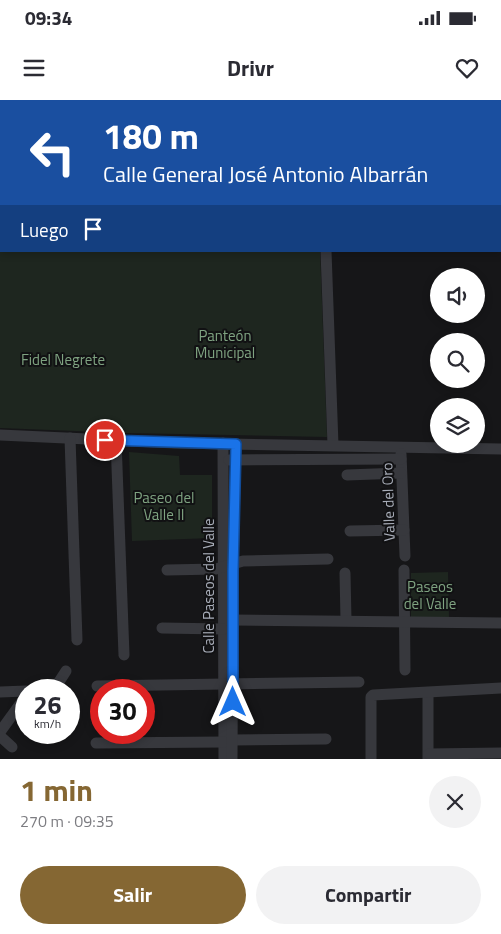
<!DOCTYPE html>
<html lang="es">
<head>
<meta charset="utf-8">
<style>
  body { margin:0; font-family:"Titillium Web",sans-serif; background:#f2f2f3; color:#2b2b33; height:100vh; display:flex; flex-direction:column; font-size:19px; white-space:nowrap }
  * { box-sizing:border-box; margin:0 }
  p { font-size:16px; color:#7c7c81 }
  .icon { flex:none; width:28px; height:28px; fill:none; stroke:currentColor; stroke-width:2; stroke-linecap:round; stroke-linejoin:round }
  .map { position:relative; height:659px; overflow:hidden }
  .sheet { display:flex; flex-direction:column; background:#fff; flex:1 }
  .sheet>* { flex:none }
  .hud { position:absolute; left:0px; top:0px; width:501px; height:152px; box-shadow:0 2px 8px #0003; background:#1a4fa0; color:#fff; overflow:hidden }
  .controls { position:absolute; left:430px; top:168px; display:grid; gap:10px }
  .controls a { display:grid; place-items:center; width:55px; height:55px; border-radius:50%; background:#fff; box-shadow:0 2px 8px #0003; font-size:25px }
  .speed { position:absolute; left:15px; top:579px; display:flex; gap:10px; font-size:25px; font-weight:700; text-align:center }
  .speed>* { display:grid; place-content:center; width:65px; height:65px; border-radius:50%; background:#fff; box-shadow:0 2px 8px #0003; line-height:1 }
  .speed small { font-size:12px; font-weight:400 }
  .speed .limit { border:8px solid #d22; background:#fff; color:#111 }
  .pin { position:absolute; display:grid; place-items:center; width:42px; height:42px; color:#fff; margin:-21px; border:2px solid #fff; border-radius:50%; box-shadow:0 1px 5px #0007 }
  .me { position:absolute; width:55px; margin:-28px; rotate:0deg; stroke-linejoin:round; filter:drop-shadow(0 0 4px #0008) }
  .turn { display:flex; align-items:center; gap:18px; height:105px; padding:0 20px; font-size:22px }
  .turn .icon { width:65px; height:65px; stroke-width:2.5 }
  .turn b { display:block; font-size:35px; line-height:42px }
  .then { display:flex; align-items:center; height:48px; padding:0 20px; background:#0003; gap:10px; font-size:19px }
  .round { display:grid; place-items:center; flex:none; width:52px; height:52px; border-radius:26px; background:#f2f2f3 }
  .headline { display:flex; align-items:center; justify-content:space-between; height:85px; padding:0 20px }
  h1 { font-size:30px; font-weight:700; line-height:38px; color:#856733 }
  .action { display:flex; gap:10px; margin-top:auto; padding:10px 20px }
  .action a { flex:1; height:58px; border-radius:30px; background:#856733; color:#fff; font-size:20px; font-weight:700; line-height:58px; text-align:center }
  .action a+a { background:#f2f2f3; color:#2b2b33 }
  .status { display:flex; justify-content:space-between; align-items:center; height:35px; padding:0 25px; background:#fff; direction:ltr }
  .status svg { height:14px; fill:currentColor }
  header { display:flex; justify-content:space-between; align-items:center; height:65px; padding:0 20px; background:#fff; font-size:22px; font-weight:700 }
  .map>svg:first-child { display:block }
</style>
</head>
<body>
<div class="status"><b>09:34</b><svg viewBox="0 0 49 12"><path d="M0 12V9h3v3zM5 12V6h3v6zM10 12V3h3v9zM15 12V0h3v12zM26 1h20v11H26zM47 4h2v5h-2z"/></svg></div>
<header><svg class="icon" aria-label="menu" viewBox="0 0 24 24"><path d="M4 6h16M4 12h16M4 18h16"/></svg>Drivr<svg class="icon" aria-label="heart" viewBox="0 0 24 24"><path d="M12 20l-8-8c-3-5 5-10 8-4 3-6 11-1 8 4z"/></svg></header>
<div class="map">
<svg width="501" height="659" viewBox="0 0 501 659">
  <rect width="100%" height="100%" fill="#161618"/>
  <g fill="#1e261f">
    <path d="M0,0H400V1H1V151H320L327,337L126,333L0,328Z"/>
    <path d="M129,352L179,356L180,375H212V438L132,441Z"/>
    <path d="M448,472L449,517H411V473Z"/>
  </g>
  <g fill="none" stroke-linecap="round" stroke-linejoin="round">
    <g stroke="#37383d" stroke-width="11">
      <path d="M402,0L403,1"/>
      <path d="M500,63H501"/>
      <path d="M326,151L333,345"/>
      <path d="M0,335L175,343L501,349"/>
      <path d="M70,338L77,540"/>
      <path d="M116,340L124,555"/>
      <path d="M223,343L224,659"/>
      <path d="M401,354L405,456"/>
      <path d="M229,360L401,359"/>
      <path d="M347,375L401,373"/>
      <path d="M350,431L404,430"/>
      <path d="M167,470L216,469L243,461L328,459"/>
      <path d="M404,470L405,570"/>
      <path d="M345,473L346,520"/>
      <path d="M233,520L501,523"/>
      <path d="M162,528L223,529"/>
      <path d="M97,586L359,582"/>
      <path d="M50,590L55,588L66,571"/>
      <path d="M0,592L26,591"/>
      <path d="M428,593V659"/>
      <path d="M0,632L26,596"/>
      <path d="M0,636L12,647"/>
      <path d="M232,640L326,639"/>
      <path d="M96,643L224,642"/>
      <path d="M429,654L501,653"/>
      <path d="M232,659L233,471L236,344"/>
      <path d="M371,659V597L373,595L501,588"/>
    </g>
  </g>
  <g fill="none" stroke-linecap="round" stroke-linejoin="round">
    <defs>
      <path id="route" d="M105,340L236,344L233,471V602"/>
    </defs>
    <use href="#route" stroke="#114b97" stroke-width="12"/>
    <use href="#route" stroke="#1a73e8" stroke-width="9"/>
  </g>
  <g text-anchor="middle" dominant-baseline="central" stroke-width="4" stroke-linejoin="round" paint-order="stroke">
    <g font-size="15" fill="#7fa381" stroke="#111113">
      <text x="225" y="235">Panteón<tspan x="225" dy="17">Municipal</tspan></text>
      <text x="63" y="259">Fidel Negrete</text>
      <text x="164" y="397">Paseo del<tspan x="164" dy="17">Valle II</tspan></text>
      <text x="430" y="486">Paseos<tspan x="430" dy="17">del Valle</tspan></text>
    </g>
    <g font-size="15" fill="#a8adb8" stroke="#111113">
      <text transform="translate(388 402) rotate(-92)">Valle del Oro</text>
      <text transform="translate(208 486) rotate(-90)">Calle Paseos del Valle</text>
    </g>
  </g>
</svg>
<div class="controls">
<a><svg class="icon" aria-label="sound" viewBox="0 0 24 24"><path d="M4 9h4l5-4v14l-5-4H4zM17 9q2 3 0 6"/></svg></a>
<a><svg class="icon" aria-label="search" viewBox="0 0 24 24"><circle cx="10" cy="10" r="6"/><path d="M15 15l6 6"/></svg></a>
<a><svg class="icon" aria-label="layers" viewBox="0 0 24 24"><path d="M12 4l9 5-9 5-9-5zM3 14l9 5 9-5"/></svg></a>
</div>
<div class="speed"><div>26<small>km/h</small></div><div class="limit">30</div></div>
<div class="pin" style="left:105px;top:340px;background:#d93025"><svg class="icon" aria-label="arrive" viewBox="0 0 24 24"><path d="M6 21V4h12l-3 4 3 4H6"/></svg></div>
<svg class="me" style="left:233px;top:602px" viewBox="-20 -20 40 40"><path d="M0-17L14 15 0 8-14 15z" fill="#1a73e8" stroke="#fff" stroke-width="4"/></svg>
<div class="hud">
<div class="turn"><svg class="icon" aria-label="left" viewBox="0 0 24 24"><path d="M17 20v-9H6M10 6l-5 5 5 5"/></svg><div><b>180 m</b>Calle General José Antonio Albarrán</div></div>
<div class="then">Luego<svg class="icon" aria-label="arrive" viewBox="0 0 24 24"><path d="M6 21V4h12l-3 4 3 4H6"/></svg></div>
</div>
</div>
<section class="sheet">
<div class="headline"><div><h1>1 min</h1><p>270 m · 09:35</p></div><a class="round"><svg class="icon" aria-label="close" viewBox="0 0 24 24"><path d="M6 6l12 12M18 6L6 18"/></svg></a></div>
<div class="action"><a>Salir</a><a>Compartir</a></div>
</section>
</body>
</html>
